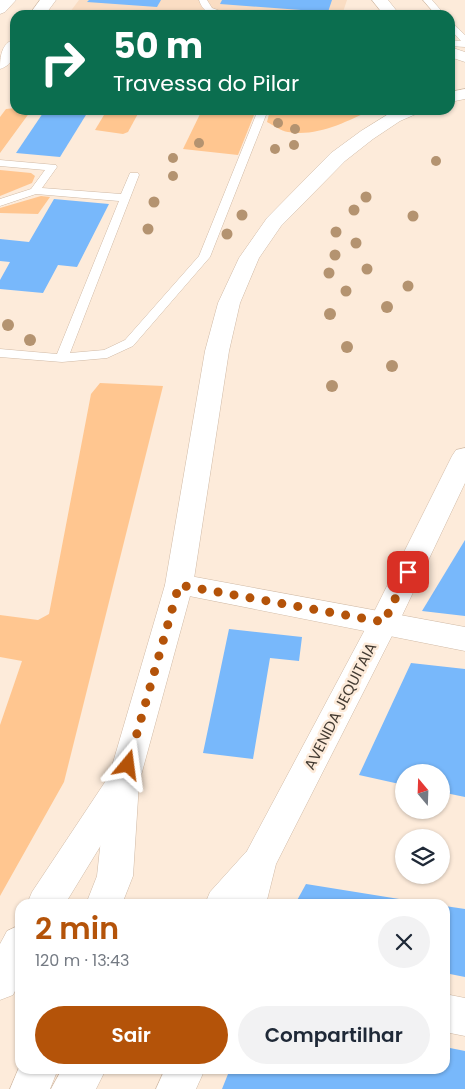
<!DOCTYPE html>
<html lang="pt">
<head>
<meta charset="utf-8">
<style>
  body { margin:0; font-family:Poppins,sans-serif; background:#f2f2f3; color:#1f2937; height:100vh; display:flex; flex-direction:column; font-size:19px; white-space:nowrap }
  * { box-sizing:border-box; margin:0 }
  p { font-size:16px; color:#747a83 }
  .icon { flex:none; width:28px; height:28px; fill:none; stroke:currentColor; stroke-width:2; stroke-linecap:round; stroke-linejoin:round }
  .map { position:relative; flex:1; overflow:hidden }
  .side { position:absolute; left:15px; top:899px; width:435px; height:175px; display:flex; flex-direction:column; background:#fff; border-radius:15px; box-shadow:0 1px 4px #0004 }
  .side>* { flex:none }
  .guide { position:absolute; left:10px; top:10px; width:445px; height:105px; border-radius:15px; box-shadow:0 1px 4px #0004; background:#0b6e4f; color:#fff; overflow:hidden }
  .needle { width:32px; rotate:341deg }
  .controls { position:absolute; left:395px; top:764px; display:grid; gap:10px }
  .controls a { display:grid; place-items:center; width:55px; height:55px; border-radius:50%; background:#fff; box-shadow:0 1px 4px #0004; font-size:25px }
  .pin { position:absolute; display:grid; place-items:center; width:42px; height:42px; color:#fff; margin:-21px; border-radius:10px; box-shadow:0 2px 8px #0006 }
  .me { position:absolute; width:55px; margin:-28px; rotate:16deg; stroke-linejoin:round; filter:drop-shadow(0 0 4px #0008) }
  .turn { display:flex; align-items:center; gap:18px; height:105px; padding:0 20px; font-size:22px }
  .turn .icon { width:65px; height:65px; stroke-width:2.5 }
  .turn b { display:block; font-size:35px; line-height:42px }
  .round { display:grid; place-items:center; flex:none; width:52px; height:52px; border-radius:26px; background:#f2f2f3 }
  .summary { display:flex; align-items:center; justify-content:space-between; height:85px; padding:0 20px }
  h1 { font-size:30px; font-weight:600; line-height:38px; color:#b45309 }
  .action { display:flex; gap:10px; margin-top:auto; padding:10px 20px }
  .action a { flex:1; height:58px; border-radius:30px; background:#b45309; color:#fff; font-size:20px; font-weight:600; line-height:58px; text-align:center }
  .action a+a { background:#f2f2f3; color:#1f2937 }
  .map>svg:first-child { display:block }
</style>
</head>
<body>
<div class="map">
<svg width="465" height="1089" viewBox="0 0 465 1089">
  <rect width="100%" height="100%" fill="#fdebda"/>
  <path fill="#faddc3" d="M79,0H347L342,15H111L70,12Z"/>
  <g fill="#ffc690">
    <path d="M15,108V110L30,112L0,153V117L6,109Z"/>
    <path d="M107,110H140L128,132L123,134L95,130Z"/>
    <path d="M202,110H256L238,155L183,149Z"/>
    <path d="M270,110H371C346,122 317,137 288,132C281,131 273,125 267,122Z"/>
    <path d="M0,170L31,173L35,176L32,183L0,196Z"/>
    <path d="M41,196L50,197L38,214L0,213V208Z"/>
    <path d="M100,383L163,386L64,782L0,896V725L22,661L0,657V615L38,620L49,614L91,394Z"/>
  </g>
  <g fill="#78b8fb">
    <path d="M89,0H161L157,7L87,2Z"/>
    <path d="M222,0H332L328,12L220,4Z"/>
    <path d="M45,110H89L60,157L16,153Z"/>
    <path d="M54,199L109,204L77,267L58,265L43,293L0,289V280L10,262L0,261V239L29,242Z"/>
    <path d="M465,540V616L422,611Z"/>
    <path d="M229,629L302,637L299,661L270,658L253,759L203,753Z"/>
    <path d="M411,663L465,669V797L441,792V772H404V785L359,775Z"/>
    <path d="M306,884L424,903V904H295Z"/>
    <path d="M445,906L465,909V977L445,973Z"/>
    <path d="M445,1047L465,1051V1089H222L230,1069H445Z"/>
  </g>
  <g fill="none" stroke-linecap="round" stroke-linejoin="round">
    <defs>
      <g id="service">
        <path d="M199,0H207L212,8L231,15C217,15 204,16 199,0Z"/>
        <path d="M423,0H432L445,15H436Z"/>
        <path d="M450,21L465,35V47L450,46V40L461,41L450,29Z"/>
        <path d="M261,112L266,115L210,257L133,346L107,358L62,362L0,357V349L57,354L119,201L36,194L0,206V199L31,189L45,170L0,166V160L56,165L57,167L42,188L121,194L130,173H138L139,175L70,353L104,350L125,340L199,256L256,115Z"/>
      </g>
      <g id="minor">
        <path d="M179,574L465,627V651L169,592L165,585L169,578Z"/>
        <path d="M445,994L465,998V1036L445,1032Z"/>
      </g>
      <g id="secondary">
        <path d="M123,769L135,773L139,783L65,904H27L32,892L111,773Z"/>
        <path d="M258,847L270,852L275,863L270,874L246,904H205L210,892L246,852Z"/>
        <path d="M20,925V981L13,995L0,1000V944L7,931Z"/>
        <path d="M62,1069H106L96,1089H51Z"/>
      </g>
      <g id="primary">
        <path d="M0,0H16L5,12L0,14Z"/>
        <path d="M40,0H56L45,15H29Z"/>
        <path d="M372,0H388L400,15H384Z"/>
        <path d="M15,39C15,52 14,65 0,69C0,57 1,43 15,39Z"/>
        <path d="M450,47L465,52V62L450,57Z"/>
        <path d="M465,89V99L450,102V92Z"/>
        <path d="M395,110H419L416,114L400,121L373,139L345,161L281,226L259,258L240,303L229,351L193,585L139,783L133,876L122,904H86L97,876L107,783L165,585L205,351L218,303L239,258L267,218L331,153L361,131Z"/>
        <path d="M465,448V483L399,622L276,864L266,904H230L242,862L247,851L369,622L452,456L456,450Z"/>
        <path d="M20,1065V1069H58L50,1089H10Z"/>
        <path d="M165,1069H205L196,1089H156Z"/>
      </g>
    </defs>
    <use href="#service" stroke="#d0baa6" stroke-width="1"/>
    <use href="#minor" stroke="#d0baa6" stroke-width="1"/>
    <use href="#secondary" stroke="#d0baa6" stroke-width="1"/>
    <use href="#primary" stroke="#d0baa6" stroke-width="1"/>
    <use href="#service" fill="#fff" fill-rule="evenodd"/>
    <use href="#minor" fill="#fff" fill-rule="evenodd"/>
    <use href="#secondary" fill="#fff" fill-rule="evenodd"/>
    <use href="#primary" fill="#fff" fill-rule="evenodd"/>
  </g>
  <g fill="#b49370">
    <circle cx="278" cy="123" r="5"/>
    <circle cx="295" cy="129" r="5"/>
    <circle cx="199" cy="143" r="5"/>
    <circle cx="294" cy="145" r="5"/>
    <circle cx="275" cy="149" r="5"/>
    <circle cx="173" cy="158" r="5"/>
    <circle cx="436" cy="161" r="5"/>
    <circle cx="173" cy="176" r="5"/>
    <circle cx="366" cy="197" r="5.5"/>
    <circle cx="154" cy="202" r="5.5"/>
    <circle cx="354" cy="210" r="5.5"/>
    <circle cx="242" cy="215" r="5.5"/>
    <circle cx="413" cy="216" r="5.5"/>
    <circle cx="148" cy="229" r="5.5"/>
    <circle cx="336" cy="232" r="5.5"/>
    <circle cx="227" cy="234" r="5.5"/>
    <circle cx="356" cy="243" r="5.5"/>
    <circle cx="335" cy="255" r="5.5"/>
    <circle cx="367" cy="269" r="5.5"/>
    <circle cx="329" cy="273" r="5.5"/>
    <circle cx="408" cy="286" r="5.5"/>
    <circle cx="346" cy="291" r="5.5"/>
    <circle cx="387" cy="307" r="6"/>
    <circle cx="330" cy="314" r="6"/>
    <circle cx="8" cy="325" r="6"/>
    <circle cx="30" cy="340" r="6"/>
    <circle cx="347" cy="347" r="6"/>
    <circle cx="392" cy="366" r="6"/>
    <circle cx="332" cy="386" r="6"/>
  </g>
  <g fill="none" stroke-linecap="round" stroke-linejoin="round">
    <path stroke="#b45309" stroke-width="9" stroke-dasharray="0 16.2" d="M128,765L179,585L384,622L408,572"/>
  </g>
  <g text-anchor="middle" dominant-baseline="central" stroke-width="5" stroke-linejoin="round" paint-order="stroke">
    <g font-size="15" fill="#433b32" stroke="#fdebda">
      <text transform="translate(340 706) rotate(-63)">AVENIDA JEQUITAIA</text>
    </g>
  </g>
</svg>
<div class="controls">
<a><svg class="needle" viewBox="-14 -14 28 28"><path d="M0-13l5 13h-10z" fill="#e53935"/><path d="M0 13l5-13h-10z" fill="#747a83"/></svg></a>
<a><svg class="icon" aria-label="layers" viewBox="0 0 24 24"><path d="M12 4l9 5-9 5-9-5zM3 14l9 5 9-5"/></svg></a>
</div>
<div class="pin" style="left:408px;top:572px;background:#d93025"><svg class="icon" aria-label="arrive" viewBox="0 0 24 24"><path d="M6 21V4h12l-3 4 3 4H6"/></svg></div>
<svg class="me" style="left:128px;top:765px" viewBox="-20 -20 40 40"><path d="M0-17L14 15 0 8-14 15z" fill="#b45309" stroke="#fff" stroke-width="4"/></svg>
<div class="guide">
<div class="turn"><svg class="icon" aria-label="right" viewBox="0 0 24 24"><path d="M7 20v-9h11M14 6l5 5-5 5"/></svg><div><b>50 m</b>Travessa do Pilar</div></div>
</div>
<section class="side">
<div class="summary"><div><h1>2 min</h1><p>120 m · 13:43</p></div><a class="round"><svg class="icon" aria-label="close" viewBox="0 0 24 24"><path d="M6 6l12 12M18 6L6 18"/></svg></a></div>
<div class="action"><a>Sair</a><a>Compartilhar</a></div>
</section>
</div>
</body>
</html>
